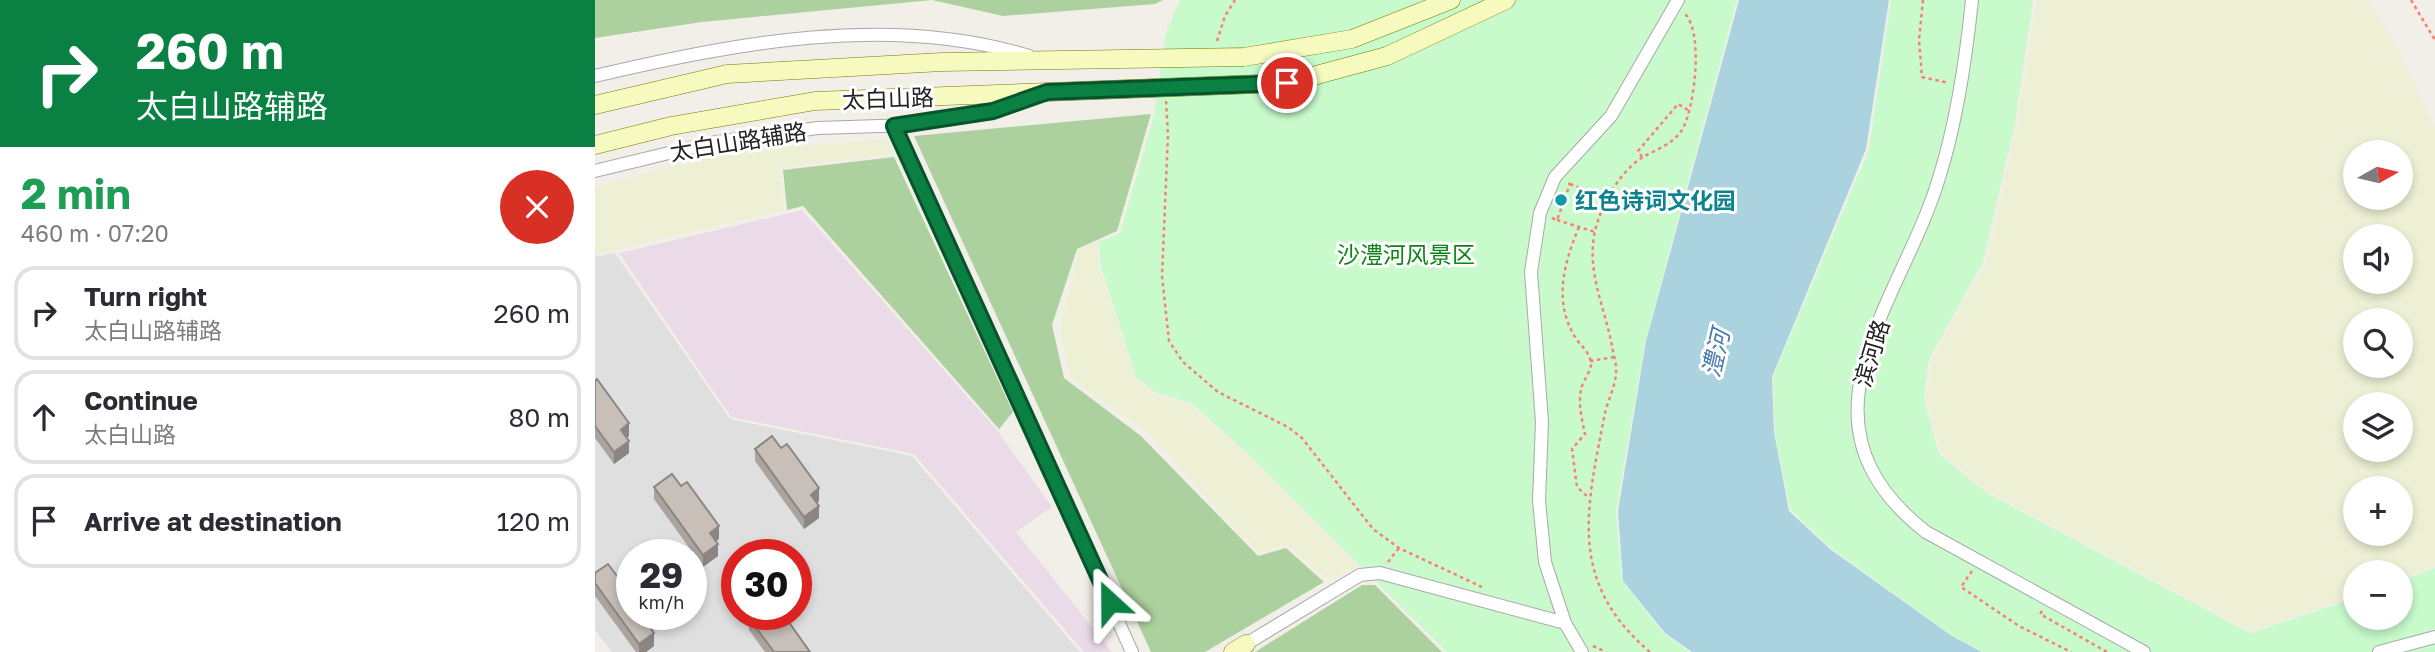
<!DOCTYPE html>
<html lang="en">
<head>
<meta charset="utf-8">
<style>
  body { margin:0; font-family:"Golos Text","Noto Sans SC",sans-serif; background:#f2f2f3; color:#2b2b33; height:100vh; display:flex; flex-direction:column; font-size:26px; white-space:nowrap }
  * { box-sizing:border-box; margin:0 }
  p { font-size:23px; color:#7c7c81 }
  .icon { flex:none; width:38px; height:38px; fill:none; stroke:currentColor; stroke-width:2; stroke-linecap:round; stroke-linejoin:round }
  .map { position:relative; flex:1; overflow:hidden }
  .sheet { display:flex; flex-direction:column; background:#fff; width:595px }
  .sheet>* { flex:none }
  .top-card { background:#0b8043; color:#fff; overflow:hidden }
  .needle { width:46px; rotate:82deg }
  .tools { position:absolute; left:1748px; top:140px; display:grid; gap:14px }
  .tools a { display:grid; place-items:center; width:70px; height:70px; border-radius:50%; background:#fff; box-shadow:0 4px 10px #0003; font-size:35px }
  .speed { position:absolute; left:21px; top:539px; display:flex; gap:14px; font-size:35px; font-weight:700; text-align:center }
  .speed>* { display:grid; place-content:center; width:91px; height:91px; border-radius:50%; background:#fff; box-shadow:0 4px 10px #0003; line-height:1 }
  .speed small { font-size:18px; font-weight:400 }
  .speed .limit { border:10px solid #d22; background:#fff; color:#111 }
  .pin { position:absolute; display:grid; place-items:center; width:60px; height:60px; color:#fff; margin:-30px; border:4px solid #fff; border-radius:50%; box-shadow:0 2px 7px #0007 }
  .me { position:absolute; width:77px; margin:-38px; rotate:336deg; stroke-linejoin:round; filter:drop-shadow(0 0 5px #0008) }
  .turn { display:flex; align-items:center; gap:24px; height:147px; padding:0 21px; font-size:32px }
  .turn .icon { width:91px; height:91px; stroke-width:2.5 }
  .turn b { display:block; font-size:49px; line-height:60px }
  .round { display:grid; place-items:center; flex:none; width:74px; height:74px; border-radius:37px; background:#f2f2f3 }
  .overview { display:flex; align-items:center; justify-content:space-between; height:119px; padding:0 21px }
  h1 { font-size:42px; font-weight:700; line-height:52px; color:#1e9e55 }
  ul { padding:0; list-style:none }
  li { display:flex; align-items:center; gap:21px; height:94px; margin:0 14px 10px; padding:0 7px; border:4px solid #e1e1e2; border-radius:21px }
  li div { flex:1 }
  li b { display:block; font-size:26px }
  li em { font-style:normal }
  main { display:flex; flex:1; min-height:0 }
  .map>svg:first-child { display:block }
</style>
</head>
<body>
<main>
<section class="sheet">
<div class="top-card">
<div class="turn"><svg class="icon" aria-label="right" viewBox="0 0 24 24"><path d="M7 20v-9h11M14 6l5 5-5 5"/></svg><div><b>260 m</b>太白山路辅路</div></div>
</div>
<div class="overview"><div><h1>2 min</h1><p>460 m · 07:20</p></div><a class="round" style="background:#d93025;color:#fff"><svg class="icon" aria-label="close" viewBox="0 0 24 24"><path d="M6 6l12 12M18 6L6 18"/></svg></a></div>
<ul>
<li><svg class="icon" aria-label="right" viewBox="0 0 24 24"><path d="M7 20v-9h11M14 6l5 5-5 5"/></svg><div><b>Turn right</b><p>太白山路辅路</p></div><em>260 m</em></li>
<li><svg class="icon" aria-label="ahead" viewBox="0 0 24 24"><path d="M12 20V5M6 11l6-6 6 6"/></svg><div><b>Continue</b><p>太白山路</p></div><em>80 m</em></li>
<li><svg class="icon" aria-label="arrive" viewBox="0 0 24 24"><path d="M6 21V4h12l-3 4 3 4H6"/></svg><div><b>Arrive at destination</b></div><em>120 m</em></li>
</ul>
</section>
<div class="map">
<svg width="1840" height="652" viewBox="0 0 1840 652">
  <rect width="100%" height="100%" fill="#f2efe9"/>
  <path fill="#e0dfdf" fill-rule="evenodd" d="M20,253L135,419L317,456L485,652H17L0,630V257ZM37,555H96V614H37ZM142,555H201V614H142Z"/>
  <path fill="#ebdbe8" d="M207,210L401,429L457,507L421,532L517,652H489L319,454L136,417L24,253Z"/>
  <g fill="#eef0d5" fill-rule="evenodd">
    <path d="M1442,0H1773L1800,44L1840,128V566L1806,579V572H1760V595L1656,631L1394,492L1346,453L1331,399L1337,359L1392,261L1422,123ZM1760,152H1806V198H1760ZM1760,236H1806V282H1760ZM1760,320H1806V366H1760ZM1760,404H1806V450H1760ZM1760,488H1806V534H1760Z"/>
    <path d="M292,139L299,154L184,168L190,210L0,254V187L129,152Z"/>
    <path d="M501,242L504,267L540,378L558,394L595,405L653,456L762,567L733,580L692,545L664,553L553,433L475,377L465,331L484,250Z"/>
  </g>
  <g fill="#add19e">
    <path d="M0,0H568L560,4L408,16L337,0L107,22L0,38Z"/>
    <path d="M556,114L522,231L482,249L457,325L469,378L546,436L663,556L691,548L729,582L610,652H556L319,136Z"/>
    <path d="M299,157L418,412L404,429L208,206L192,210L188,170Z"/>
    <path d="M767,585H780L847,652H660Z"/>
  </g>
  <g fill="#c8facc">
    <path d="M585,0H1142L1050,342L1021,511L1027,581L1069,634L1095,652H852L654,455L596,403L559,392L541,377L506,267L504,242L525,233L559,115L571,33Z"/>
    <path d="M1296,0H1438L1420,123L1388,262L1334,359L1329,400L1344,454L1392,493L1655,633L1760,598V618H1806V581L1840,568V652H1389L1358,636L1236,548L1195,509L1180,433L1178,377L1274,149Z"/>
  </g>
  <path fill="#aad3df" d="M1144,0H1294L1271,149L1177,377L1179,432L1194,511L1235,549L1357,636L1387,652H1097L1070,633L1028,581L1023,511L1051,341Z"/>
  <g fill="none" stroke-linecap="round" stroke-linejoin="round">
    <defs>
      <g id="street">
        <path d="M1377,0C1371,59 1362,121 1344,178C1306,304 1189,421 1331,532L1549,652"/>
        <path d="M0,76C141,43 293,13 434,56"/>
        <path d="M299,126L537,652"/>
        <path d="M0,171L115,143L223,128L315,125L398,111L439,97"/>
        <path d="M651,644L765,575L785,573L970,623"/>
        <path d="M987,652L970,623L950,562L944,501L947,422L936,272L945,213L960,177L1016,116L1083,0"/>
        <path d="M1784,652L1840,637"/>
      </g>
      <g id="secondary">
        <path d="M0,105L132,74L347,62L649,57L757,39L856,0"/>
        <path d="M0,145L76,126L220,101L692,83L792,56L911,0"/>
        <path d="M638,652L651,644"/>
      </g>
    </defs>
    <use href="#street" stroke="#a9a9a9" stroke-width="14"/>
    <use href="#secondary" stroke="#707d05" stroke-width="19"/>
    <g stroke="#fa8072" stroke-width="2.5" stroke-dasharray="3.5 3.5" stroke-linecap="butt">
      <path d="M1328,0L1324,40L1327,77L1354,83"/>
      <path d="M1816,0L1840,40"/>
      <path d="M622,41L630,16L640,0"/>
      <path d="M571,101L573,135L567,276L574,341L588,362L623,392L693,427L707,438L778,529L804,548L887,587"/>
      <path d="M1047,157L1043,151L1083,104L1093,110"/>
      <path d="M975,184L1013,198"/>
      <path d="M957,218L962,220L975,184L972,183"/>
      <path d="M962,220L1000,232"/>
      <path d="M984,227C969,263 958,301 980,337C985,346 996,352 996,365C995,373 987,382 986,390C983,404 987,420 990,434L977,449L982,487L994,498"/>
      <path d="M995,361L1019,357"/>
      <path d="M793,562L804,548"/>
      <path d="M1377,571L1366,587L1424,626L1476,652"/>
      <path d="M1447,611L1445,614L1512,652"/>
      <path d="M998,646L1011,652"/>
      <path d="M1055,652C971,581 992,507 1010,413C1013,400 1021,385 1021,372C1022,364 1018,354 1017,346C1010,308 991,271 1000,231C1006,205 1025,171 1048,157C1061,150 1079,143 1087,130C1100,108 1109,30 1089,13"/>
    </g>
    <use href="#street" stroke="#fff" stroke-width="12"/>
    <use href="#secondary" stroke="#f7fabf" stroke-width="18"/>
  </g>
  <g fill="#aba49e">
    <path d="M0,381L34,436L31,438L34,453L19,464L0,438Z"/>
    <path d="M160,449L224,501L222,503L224,518L209,529L160,461Z"/>
    <path d="M59,487L124,539L121,541L123,556L108,567L59,499Z"/>
    <path d="M0,573L60,628L57,630L59,646L51,652H41L0,596Z"/>
    <path d="M154,618L215,652H170L154,630Z"/>
  </g>
  <g fill="#8b8681">
    <path d="M34,423V436L26,442V430Z"/>
    <path d="M34,441V453L19,464V452Z"/>
    <path d="M224,488V501L216,507V495Z"/>
    <path d="M224,506V518L209,529V517Z"/>
    <path d="M124,526V539L115,545V533Z"/>
    <path d="M123,544V556L108,567V555Z"/>
    <path d="M60,616V628L51,635V622Z"/>
    <path d="M59,633V646L51,652H44V644Z"/>
  </g>
  <g fill="#c7bfb8" stroke="#8b8681" stroke-width="2">
    <path d="M2,379L34,423L26,430L34,441L19,452L0,426V381Z"/>
    <path d="M177,436L186,448L192,444L224,488L216,495L224,506L209,517L160,449Z"/>
    <path d="M77,474L86,486L92,482L124,526L115,533L123,544L108,555L59,487Z"/>
    <path d="M13,564L22,576L28,572L37,584V614H59L60,616L51,622L59,633L44,644L0,583V573Z"/>
    <path d="M160,614H179L181,617L185,614H188L215,652H179L154,618Z"/>
  </g>
  <g fill="none" stroke-linecap="round" stroke-linejoin="round">
    <defs>
      <path id="route" d="M515,602L299,126L398,111L452,92L692,83"/>
    </defs>
    <use href="#route" stroke="#07532c" stroke-width="18"/>
    <use href="#route" stroke="#0b8043" stroke-width="12"/>
  </g>
  <circle fill="#0f9aa8" stroke="#fff" stroke-width="2.5" cx="966" cy="200" r="7"/>
  <g text-anchor="middle" dominant-baseline="central" stroke-width="6" stroke-linejoin="round" paint-order="stroke">
    <g font-size="23" fill="#222" stroke="#fff">
      <text transform="translate(293 98) rotate(-2)">太白山路</text>
      <text transform="translate(143 141) rotate(-9)">太白山路辅路</text>
      <text transform="translate(1276 353) rotate(-73)">滨河路</text>
    </g>
    <g font-size="23" font-weight="bold" fill="#0d838f" stroke="#fff" text-anchor="start">
      <text x="980" y="200">红色诗词文化园</text>
    </g>
    <g font-size="23" fill="#0c8416" stroke="#fff">
      <text x="811" y="254">沙澧河风景区</text>
    </g>
    <g font-size="24" font-style="italic" fill="#4a7aab" stroke="#fff">
      <text transform="translate(1120 353) rotate(-77)">澧河</text>
    </g>
  </g>
</svg>
<div class="tools">
<a><svg class="needle" viewBox="-14 -14 28 28"><path d="M0-13l5 13h-10z" fill="#e53935"/><path d="M0 13l5-13h-10z" fill="#7c7c81"/></svg></a>
<a><svg class="icon" aria-label="sound" viewBox="0 0 24 24"><path d="M4 9h4l5-4v14l-5-4H4zM17 9q2 3 0 6"/></svg></a>
<a><svg class="icon" aria-label="search" viewBox="0 0 24 24"><circle cx="10" cy="10" r="6"/><path d="M15 15l6 6"/></svg></a>
<a><svg class="icon" aria-label="layers" viewBox="0 0 24 24"><path d="M12 4l9 5-9 5-9-5zM3 14l9 5 9-5"/></svg></a>
<a>+</a>
<a>−</a>
</div>
<div class="speed"><div>29<small>km/h</small></div><div class="limit">30</div></div>
<div class="pin" style="left:692px;top:83px;background:#d93025"><svg class="icon" aria-label="arrive" viewBox="0 0 24 24"><path d="M6 21V4h12l-3 4 3 4H6"/></svg></div>
<svg class="me" style="left:515px;top:602px" viewBox="-20 -20 40 40"><path d="M0-17L14 15 0 8-14 15z" fill="#0b8043" stroke="#fff" stroke-width="4"/></svg>
</div>
</main>
</body>
</html>
